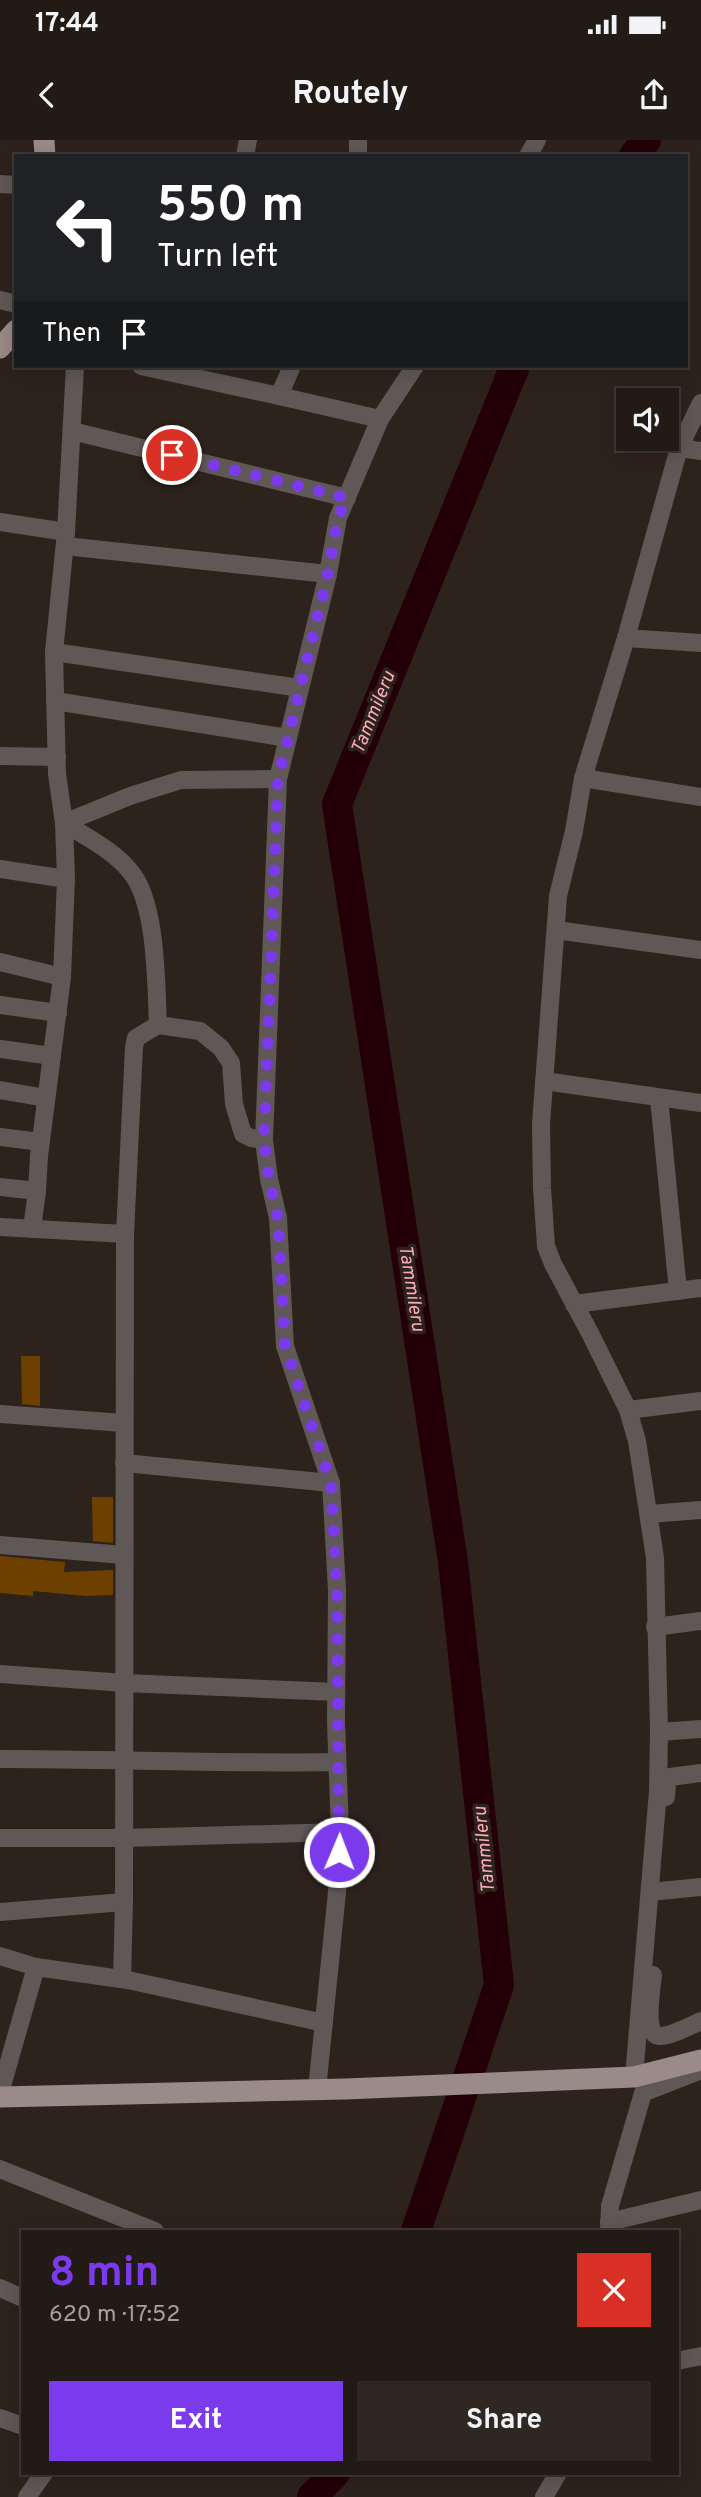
<!DOCTYPE html>
<html lang="en">
<head>
<meta charset="utf-8">
<style>
  body { margin:0; font-family:Overpass,sans-serif; background:#2e2722; color:#f1f3f6; height:100vh; display:flex; flex-direction:column; font-size:26px; white-space:nowrap }
  * { box-sizing:border-box; margin:0 }
  p { font-size:23px; color:#a2a1a0 }
  .icon { flex:none; width:38px; height:38px; fill:none; stroke:currentColor; stroke-width:2; stroke-linecap:round; stroke-linejoin:round }
  .map { position:relative; flex:1; overflow:hidden }
  .sheet { position:absolute; left:21px; top:2090px; width:658px; height:245px; display:flex; flex-direction:column; background:#221a15; border-radius:0px; box-shadow:0 4px 18px #0003,0 0 0 2px #3f3834 }
  .sheet>* { flex:none }
  .hud { position:absolute; left:14px; top:14px; width:674px; height:214px; border-radius:0px; box-shadow:0 4px 18px #0003,0 0 0 2px #3f3834; background:#202124; color:#fff; overflow:hidden }
  .fabs { position:absolute; left:616px; top:248px; display:grid; gap:14px }
  .fabs a { display:grid; place-items:center; width:63px; height:63px; border-radius:0px; background:#221a15; box-shadow:0 4px 18px #0003,0 0 0 2px #3f3834; font-size:35px }
  .pin { position:absolute; display:grid; place-items:center; width:60px; height:60px; color:#fff; margin:-30px; border:4px solid #fff; border-radius:50%; box-shadow:0 2px 7px #0007 }
  .me { position:absolute; width:77px; margin:-38px; rotate:1deg; stroke-linejoin:round; filter:drop-shadow(0 0 5px #0008) }
  .turn { display:flex; align-items:center; gap:24px; height:147px; padding:0 28px; font-size:32px }
  .turn .icon { width:91px; height:91px; stroke-width:2.5 }
  .turn b { display:block; font-size:49px; line-height:60px }
  .then { display:flex; align-items:center; height:66px; padding:0 28px; background:#0003; gap:14px; font-size:26px }
  .round { display:grid; place-items:center; flex:none; width:74px; height:74px; border-radius:0px; background:#2e2722 }
  .headline { display:flex; align-items:center; justify-content:space-between; height:119px; padding:0 28px }
  h1 { font-size:42px; font-weight:700; line-height:52px; color:#7c3aed }
  .primary-button { display:flex; gap:14px; margin-top:auto; padding:14px 28px }
  .primary-button a { flex:1; height:80px; border-radius:0px; background:#7c3aed; color:#fff; font-size:28px; font-weight:700; line-height:80px; text-align:center }
  .primary-button a+a { background:#2e2722; color:#f1f3f6 }
  .status { display:flex; justify-content:space-between; align-items:center; height:49px; padding:0 35px; background:#221a15; direction:ltr }
  .status svg { height:19px; fill:currentColor }
  header { display:flex; justify-content:space-between; align-items:center; height:91px; padding:0 28px; background:#221a15; font-size:32px; font-weight:700 }
  .map>svg:first-child { display:block }
</style>
</head>
<body>
<div class="status"><b>17:44</b><svg viewBox="0 0 49 12"><path d="M0 12V9h3v3zM5 12V6h3v6zM10 12V3h3v9zM15 12V0h3v12zM26 1h20v11H26zM47 4h2v5h-2z"/></svg></div>
<header><svg class="icon" aria-label="back" viewBox="0 0 24 24"><path d="M15 5l-7 7 7 7"/></svg>Routely<svg class="icon" aria-label="share" viewBox="0 0 24 24"><path d="M12 15V3M7 8l5-5 5 5M5 13v7h14v-7"/></svg></header>
<div class="map">
<svg width="701" height="2357" viewBox="0 0 701 2357">
  <rect width="100%" height="100%" fill="#2e221c"/>
  <g fill="none" stroke-linecap="round" stroke-linejoin="round">
    <g stroke="#230008" stroke-width="30">
      <path d="M634,16L646,0"/>
      <path d="M416,2091L499,1845L453,1422L337,664L515,226"/>
      <path d="M312,2357L335,2333"/>
    </g>
  </g>
  <g fill="#6d4000">
    <path d="M21,1216H40V1266L22,1264Z"/>
    <path d="M92,1357H113V1403L93,1401Z"/>
    <path d="M0,1416L65,1422L64,1432L113,1430V1455L86,1456L33,1451V1456L0,1453Z"/>
  </g>
  <g fill="none" stroke-linecap="round" stroke-linejoin="round">
    <g stroke="#5f5857" stroke-width="18">
      <path d="M245,16L248,0"/>
      <path d="M358,16V0"/>
      <path d="M528,16L537,0"/>
      <path d="M0,44L16,45"/>
      <path d="M0,160L16,164"/>
      <path d="M141,226L279,256L292,226"/>
      <path d="M279,256L380,279"/>
      <path d="M701,263L679,308L701,311"/>
      <path d="M72,291L347,358"/>
      <path d="M679,308L626,498L583,638L701,657"/>
      <path d="M0,382L66,392"/>
      <path d="M65,406L328,434"/>
      <path d="M626,498L701,503"/>
      <path d="M54,512L300,548"/>
      <path d="M55,561L288,598"/>
      <path d="M0,616L57,617"/>
      <path d="M583,638L574,691L558,756L541,984L542,1048L546,1106L553,1124L591,1195L628,1270L637,1301L655,1418L659,1592L658,1651L634,1937"/>
      <path d="M64,683C86,697 113,710 130,731C157,762 156,844 158,885L200,891L221,908L231,923L234,964L243,994L251,998L264,1000L278,639L328,434L338,378L380,279L415,226"/>
      <path d="M64,683L130,656L181,640L278,639"/>
      <path d="M0,729L66,739"/>
      <path d="M556,790L701,810"/>
      <path d="M0,822L62,837"/>
      <path d="M0,865L58,873"/>
      <path d="M0,909L52,916"/>
      <path d="M544,941L701,963"/>
      <path d="M0,950L46,958"/>
      <path d="M659,958L678,1151"/>
      <path d="M0,997L41,1002"/>
      <path d="M264,1000L269,1039L278,1078L285,1206L331,1343L337,1450L336,1582L340,1692L337,1752L317,1950"/>
      <path d="M0,1047L37,1051L39,1016L62,837L66,739L64,683L57,634L54,512L66,392L75,226"/>
      <path d="M0,1087L125,1094"/>
      <path d="M32,1089L37,1051"/>
      <path d="M574,1164L701,1148"/>
      <path d="M628,1270L701,1261"/>
      <path d="M0,1274L124,1283"/>
      <path d="M124,1323L331,1343"/>
      <path d="M649,1374L701,1370"/>
      <path d="M0,1405L124,1415"/>
      <path d="M655,1487L701,1481"/>
      <path d="M0,1534L125,1543L336,1552"/>
      <path d="M659,1592L701,1589"/>
      <path d="M0,1619C113,1619 225,1624 337,1622"/>
      <path d="M666,1657L667,1643L670,1637L701,1633"/>
      <path d="M0,1698H124L340,1692"/>
      <path d="M650,1752L701,1747"/>
      <path d="M0,1772L124,1762"/>
      <path d="M0,1816L36,1827L128,1840L324,1883"/>
      <path d="M653,1835C652,1847 643,1895 659,1896C669,1897 692,1885 701,1881"/>
      <path d="M122,1839L124,1762L125,1094L134,907L136,898L158,885"/>
      <path d="M0,1953L36,1827"/>
      <path d="M0,2029L155,2091"/>
      <path d="M609,2082L701,2060"/>
      <path d="M609,2091L610,2066L643,1953L701,1930"/>
      <path d="M0,2148L23,2158"/>
      <path d="M677,2221L701,2216"/>
      <path d="M0,2278L23,2286"/>
      <path d="M27,2357L44,2333"/>
      <path d="M544,2357L558,2333"/>
    </g>
    <g stroke="#9a8a88" stroke-width="21">
      <path d="M44,0L45,16"/>
      <path d="M0,208L16,190"/>
      <path d="M0,1957L345,1949L634,1937L701,1920"/>
    </g>
  </g>
  <g fill="none" stroke-linecap="round" stroke-linejoin="round">
    <path stroke="#7c3aed" stroke-width="12" stroke-dasharray="0 21.6" d="M172,315L347,358L338,378L328,434L278,639L264,1000L269,1039L278,1078L285,1206L331,1343L337,1450L339,1712"/>
  </g>
  <g text-anchor="middle" dominant-baseline="central" stroke-width="7" stroke-linejoin="round" paint-order="stroke">
    <g font-size="19" font-style="italic" fill="#fcaaba" stroke="#2e221c">
      <text transform="translate(374 573) rotate(-68)">Tammileru</text>
      <text transform="translate(411 1148) rotate(81)">Tammileru</text>
      <text transform="translate(485 1710) rotate(-96)">Tammileru</text>
    </g>
  </g>
</svg>
<div class="fabs">
<a><svg class="icon" aria-label="sound" viewBox="0 0 24 24"><path d="M4 9h4l5-4v14l-5-4H4zM17 9q2 3 0 6"/></svg></a>
</div>
<div class="pin" style="left:172px;top:315px;background:#d93025"><svg class="icon" aria-label="arrive" viewBox="0 0 24 24"><path d="M6 21V4h12l-3 4 3 4H6"/></svg></div>
<svg class="me" style="left:339px;top:1712px" viewBox="-20 -20 40 40"><circle r="17" fill="#7c3aed" stroke="#fff" stroke-width="3"/><path d="M0-11L8 9 0 5-8 9z" fill="#fff"/></svg>
<div class="hud">
<div class="turn"><svg class="icon" aria-label="left" viewBox="0 0 24 24"><path d="M17 20v-9H6M10 6l-5 5 5 5"/></svg><div><b>550 m</b>Turn left</div></div>
<div class="then">Then<svg class="icon" aria-label="arrive" viewBox="0 0 24 24"><path d="M6 21V4h12l-3 4 3 4H6"/></svg></div>
</div>
<section class="sheet">
<div class="headline"><div><h1>8 min</h1><p>620 m · 17:52</p></div><a class="round" style="background:#d93025;color:#fff"><svg class="icon" aria-label="close" viewBox="0 0 24 24"><path d="M6 6l12 12M18 6L6 18"/></svg></a></div>
<div class="primary-button"><a>Exit</a><a>Share</a></div>
</section>
</div>
</body>
</html>
